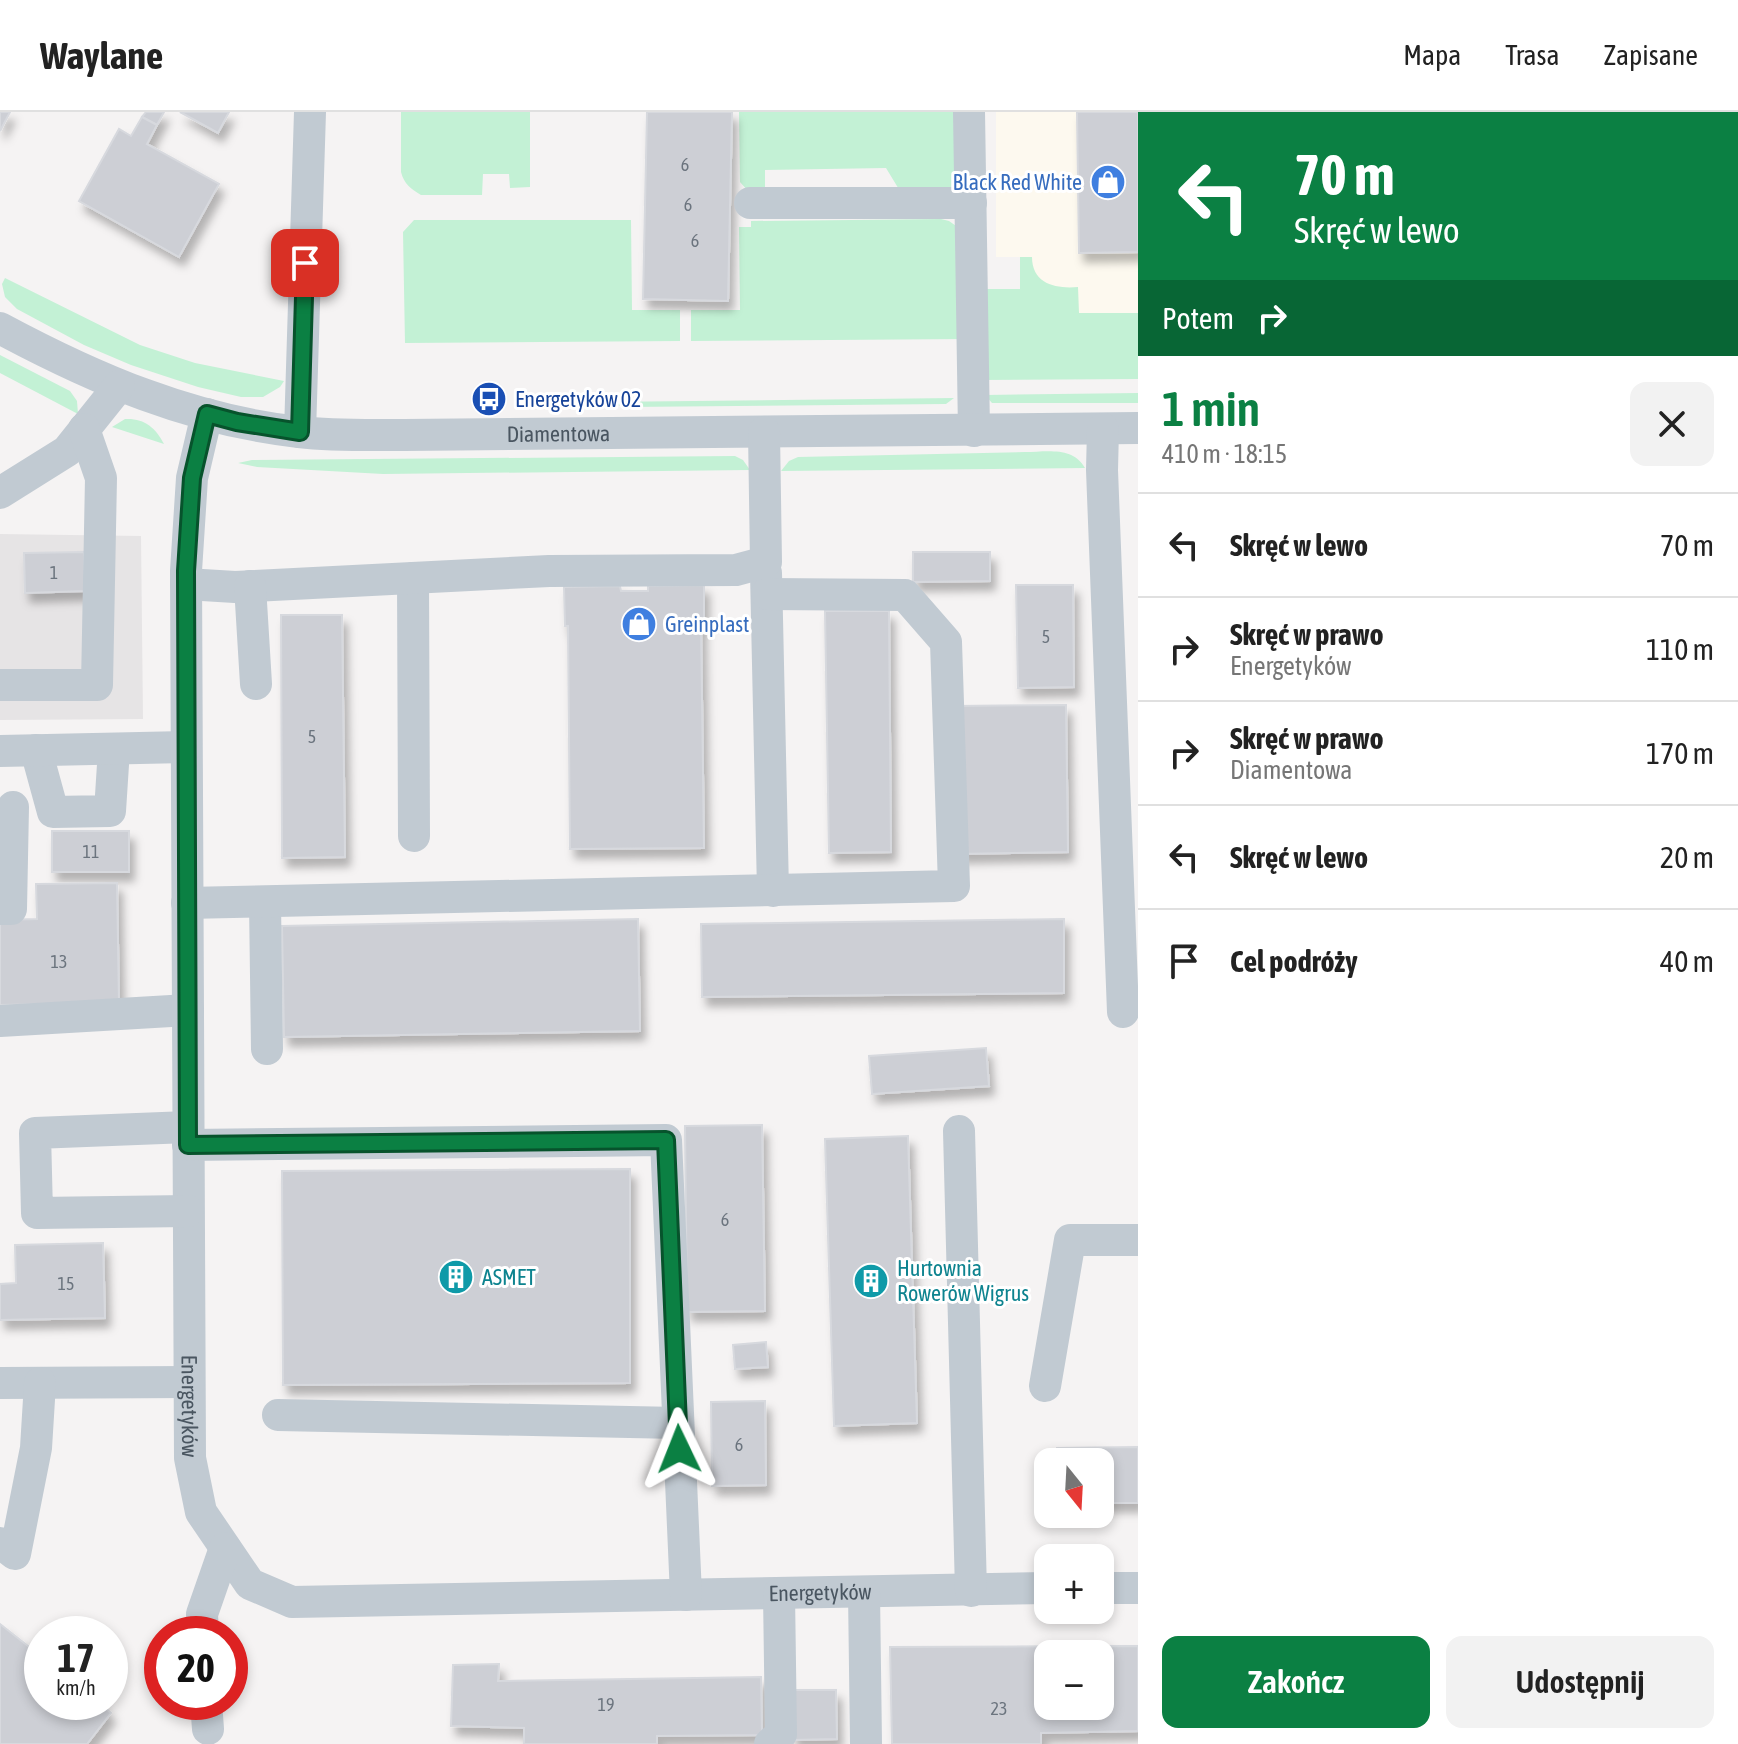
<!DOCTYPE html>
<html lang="pl">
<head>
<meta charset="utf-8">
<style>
  body { margin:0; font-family:"Asap Condensed",sans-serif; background:#f2f2f2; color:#222; height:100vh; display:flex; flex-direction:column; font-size:30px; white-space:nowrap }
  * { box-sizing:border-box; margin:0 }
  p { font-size:26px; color:#767676 }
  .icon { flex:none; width:44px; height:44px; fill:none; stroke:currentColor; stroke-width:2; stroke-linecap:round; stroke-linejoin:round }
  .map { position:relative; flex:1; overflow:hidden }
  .side { display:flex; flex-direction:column; background:#fff; width:600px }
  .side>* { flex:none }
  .banner { background:#0b8043; color:#fff; overflow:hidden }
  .needle { width:52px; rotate:162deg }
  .tools { position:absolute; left:1034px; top:1336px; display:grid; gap:16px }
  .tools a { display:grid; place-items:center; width:80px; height:80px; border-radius:16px; background:#fff; box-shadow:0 4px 12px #0003; font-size:40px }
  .speed { position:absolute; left:24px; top:1504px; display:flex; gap:16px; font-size:40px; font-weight:700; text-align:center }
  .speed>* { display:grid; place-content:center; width:104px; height:104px; border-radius:50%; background:#fff; box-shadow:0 4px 12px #0003; line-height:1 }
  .speed small { font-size:20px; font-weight:400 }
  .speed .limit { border:12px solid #d22; background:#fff; color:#111 }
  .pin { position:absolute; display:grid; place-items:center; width:68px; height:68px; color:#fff; margin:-34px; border-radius:16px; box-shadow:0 4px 12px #0006 }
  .me { position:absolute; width:88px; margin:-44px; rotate:358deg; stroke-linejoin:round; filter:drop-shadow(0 0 6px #0008) }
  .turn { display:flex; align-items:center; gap:28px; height:168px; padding:0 24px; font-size:36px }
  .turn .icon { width:104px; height:104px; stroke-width:2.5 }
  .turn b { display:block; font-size:56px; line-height:68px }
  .then { display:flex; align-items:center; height:76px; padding:0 24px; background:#0003; gap:16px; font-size:30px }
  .round { display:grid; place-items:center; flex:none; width:84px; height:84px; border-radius:16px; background:#f2f2f2 }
  .head { display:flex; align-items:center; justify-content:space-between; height:136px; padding:0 24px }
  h1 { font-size:48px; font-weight:600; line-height:60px; color:#0b8043 }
  .primary-button { display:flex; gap:16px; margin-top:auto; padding:16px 24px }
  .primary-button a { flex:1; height:92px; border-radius:16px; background:#0b8043; color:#fff; font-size:32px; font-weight:600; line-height:92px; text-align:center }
  .primary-button a+a { background:#f2f2f2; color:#222 }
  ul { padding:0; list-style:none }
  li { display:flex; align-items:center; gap:24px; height:104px; padding:0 24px; border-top:2px solid #e0e0e0 }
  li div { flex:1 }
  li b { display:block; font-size:30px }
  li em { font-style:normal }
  header { display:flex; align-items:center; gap:48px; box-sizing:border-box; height:112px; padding:0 40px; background:#fff; border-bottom:2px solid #e0e0e0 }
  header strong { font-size:38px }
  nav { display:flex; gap:44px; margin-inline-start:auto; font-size:28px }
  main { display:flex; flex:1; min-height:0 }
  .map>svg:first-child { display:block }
</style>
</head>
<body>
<header>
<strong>Waylane</strong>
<nav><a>Mapa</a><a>Trasa</a><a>Zapisane</a></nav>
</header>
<main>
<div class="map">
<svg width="1138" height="1632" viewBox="0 0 1138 1632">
  <defs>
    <filter id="shadow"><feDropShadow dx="5" dy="9" stdDeviation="4" flood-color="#0004"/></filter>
  </defs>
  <rect width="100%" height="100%" fill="#f5f3f3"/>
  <path fill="#fdf9ef" d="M996,0H1138V258L998,177H1020V145H996Z"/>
  <path fill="#e6e4e5" d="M0,422L141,424L143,607L0,608Z"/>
  <g fill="#c3f1d5">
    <path d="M401,0H530V75L510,76L509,62H483L482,83H421C411,77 404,72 401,60Z"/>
    <path d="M739,0H963L958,70L952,76L900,79L886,56L765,58V80L748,79L740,70Z"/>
    <path d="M941,107L949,109L959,116L966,227L691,229V198H740L739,115H751V109Z"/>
    <path d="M414,108H631L632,198H680V229L405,231L403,120Z"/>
    <path d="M1020,145H1032C1032,172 1056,177 1078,175L1079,201H1138V267L981,268V177H1020Z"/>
    <path d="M5,166L140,233L195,251L284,269L280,275L263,285H241L198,275L131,253L84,233L17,197L5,185L2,172Z"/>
    <path d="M0,243L70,279L77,289L78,302L0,261Z"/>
    <path d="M1138,281V291H992L985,283Z"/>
    <path d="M954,286L946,292L627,295L600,290Z"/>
    <path d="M125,307C144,306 155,315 164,332L112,315Z"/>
    <path d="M1025,340C1046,340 1073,334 1085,356L781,359L789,349L798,345Z"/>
    <path d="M735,344L743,348L750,358L383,362L257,355L238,351L252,348Z"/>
  </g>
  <g fill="#cdcfd5" stroke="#d7d9de" stroke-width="2" fill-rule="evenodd" filter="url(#shadow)">
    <path d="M0,0H10L0,19Z"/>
    <path d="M146,0H164L157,13L142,5Z"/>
    <path d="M180,0H229L218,21Z"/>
    <path d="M647,0H732L728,189L643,187Z"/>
    <path d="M1077,0H1138V140L1079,141Z"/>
    <path d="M142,5L157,13L147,32L219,72L179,145L79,89L119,17L131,24Z"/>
    <path d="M84,440L85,479L25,481L24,441Z"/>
    <path d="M913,440H990V469L913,470Z"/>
    <path d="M704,473V512H701L704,736L570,737L568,514H565L564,475L620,474L621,479H648V474Z"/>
    <path d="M1016,473H1073L1074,575L1018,576Z"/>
    <path d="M825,499H889L891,740L829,741Z"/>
    <path d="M281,503H342L345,745L282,746Z"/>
    <path d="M1066,593L1068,740L957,742L956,594Z"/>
    <rect x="52" y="719" width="77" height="41"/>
    <path d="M117,771L119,891L0,893V808L37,807L36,772Z"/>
    <path d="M638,807L640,919L284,925L282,814Z"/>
    <path d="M1064,807V881L702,885L701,812Z"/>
    <path d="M986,936L989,974L872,982L869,944Z"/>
    <path d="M762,1013L765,1199L687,1200L685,1014Z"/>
    <path d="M908,1024L917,1311L834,1314L825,1027Z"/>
    <path d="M630,1057V1271L283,1273L282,1059Z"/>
    <path d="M103,1131L105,1206L0,1208V1172L16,1171L15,1133Z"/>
    <path d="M766,1230L768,1255L735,1257L733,1233Z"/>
    <path d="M765,1289L766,1373L712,1374L711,1290Z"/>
    <path d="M1138,1335V1391H1100V1350H1057V1336Z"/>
    <path d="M0,1512L42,1545V1590H98L111,1601L87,1632H0Z"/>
    <path d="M1138,1534V1619L1041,1621V1632H892L890,1535ZM1048,1542H1100V1594H1048Z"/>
    <path d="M499,1552L498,1569L761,1565L762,1623L657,1624V1632H524V1616L451,1614L453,1553Z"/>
    <path d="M791,1578H836L837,1627L792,1628Z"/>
  </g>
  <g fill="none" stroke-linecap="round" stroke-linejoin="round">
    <g stroke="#c1cad2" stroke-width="32">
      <path d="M969,0L974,319"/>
      <path d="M750,91H971"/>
      <path id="s1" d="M0,216C95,267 191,308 299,320C334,324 369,323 404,323L1138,316"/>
      <path id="s2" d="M207,302L192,366L186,459L190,1346L201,1400L250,1472L292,1490L1048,1476"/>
      <path d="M1103,317L1102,358L1123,900"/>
      <path d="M300,320L310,0"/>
      <path d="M0,381L67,339L119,274"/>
      <path d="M766,461L773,779"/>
      <path d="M413,466L414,724"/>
      <path d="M186,472L235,475L549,459L736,458L766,450L764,320"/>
      <path d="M250,474L256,572"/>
      <path d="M0,573H97L101,366L84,317"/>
      <path d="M36,638L53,700L110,699L114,637"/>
      <path d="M0,639L186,635"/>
      <path d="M265,790L267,937"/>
      <path d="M187,791L954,774L946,530L905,483L767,482"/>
      <path d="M0,797H11L13,695"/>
      <path d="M0,909L188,898"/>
      <path d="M188,1015L35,1021L37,1101L188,1099"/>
      <path d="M959,1019L971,1479"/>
      <path d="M188,1033L666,1028L686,1483"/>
      <path d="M0,1271L189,1270"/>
      <path d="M1045,1274L1070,1128H1138"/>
      <path d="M278,1303L678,1311"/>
      <path d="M0,1431L15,1442L36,1336L40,1271"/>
      <path d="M1100,1476H1138"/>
      <path d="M864,1480L866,1632"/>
      <path d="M203,1522L202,1502L225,1436"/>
      <path d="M206,1590L208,1617"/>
      <path d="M770,1632L781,1622L779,1482"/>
    </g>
  </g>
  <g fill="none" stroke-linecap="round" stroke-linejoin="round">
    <defs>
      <path id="route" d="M305,151L300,320L237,310L207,302L192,366L186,459L188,1033L666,1028L679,1337"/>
    </defs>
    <use href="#route" stroke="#07532c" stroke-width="20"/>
    <use href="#route" stroke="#0b8043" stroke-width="14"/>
  </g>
  <defs>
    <symbol id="shop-disc" viewBox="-11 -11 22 22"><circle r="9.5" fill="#3f7fe0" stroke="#fff"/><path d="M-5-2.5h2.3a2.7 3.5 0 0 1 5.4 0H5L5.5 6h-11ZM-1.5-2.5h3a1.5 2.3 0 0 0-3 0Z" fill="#fff"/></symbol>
    <symbol id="bus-disc" viewBox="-11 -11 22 22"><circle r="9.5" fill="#1a4fb4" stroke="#fff"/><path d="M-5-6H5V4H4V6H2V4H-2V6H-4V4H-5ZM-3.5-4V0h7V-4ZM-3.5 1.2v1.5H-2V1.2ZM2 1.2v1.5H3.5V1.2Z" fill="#fff"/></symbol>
    <symbol id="building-disc" viewBox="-11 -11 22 22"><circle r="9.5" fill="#0f9aa8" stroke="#fff"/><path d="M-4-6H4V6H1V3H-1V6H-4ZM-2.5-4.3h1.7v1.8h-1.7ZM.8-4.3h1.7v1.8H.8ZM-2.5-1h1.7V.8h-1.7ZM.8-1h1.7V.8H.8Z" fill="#fff"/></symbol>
  </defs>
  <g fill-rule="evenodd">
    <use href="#shop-disc" x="1088" y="50" width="40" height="40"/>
    <use href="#bus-disc" x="469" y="267" width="40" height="40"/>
    <use href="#shop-disc" x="619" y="492" width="40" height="40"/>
    <use href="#building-disc" x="436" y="1145" width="40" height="40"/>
    <use href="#building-disc" x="851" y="1149" width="40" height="40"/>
  </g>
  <g text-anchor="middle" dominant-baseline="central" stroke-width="6" stroke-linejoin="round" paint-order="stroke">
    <g font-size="18" fill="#6b747e">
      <text x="685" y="52">6</text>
      <text x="688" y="92">6</text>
      <text x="695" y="128">6</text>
      <text x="54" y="460">1</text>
      <text x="1046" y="524">5</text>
      <text x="312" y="624">5</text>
      <text x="91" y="739">11</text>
      <text x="59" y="849">13</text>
      <text x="725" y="1107">6</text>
      <text x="66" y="1171">15</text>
      <text x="739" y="1332">6</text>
      <text x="606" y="1592">19</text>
      <text x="999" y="1596">23</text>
    </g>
    <g font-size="22" fill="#366cbe" stroke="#fff" text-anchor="end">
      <text x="1082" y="70">Black Red White</text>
      <text x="665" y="512" text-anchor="start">Greinplast</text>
    </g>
    <g font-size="22" fill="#164399" stroke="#fff" text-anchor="start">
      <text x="515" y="287">Energetyków 02</text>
    </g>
    <g font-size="22" fill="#4a5661" stroke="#fff">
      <text stroke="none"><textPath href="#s1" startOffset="578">Diamentowa</textPath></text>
      <text stroke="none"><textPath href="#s2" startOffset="994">Energetyków</textPath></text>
      <text stroke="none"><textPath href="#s2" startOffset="1762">Energetyków</textPath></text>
    </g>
    <g font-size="22" fill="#0d838f" stroke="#fff" text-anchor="start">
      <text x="897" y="1156">Hurtownia<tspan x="897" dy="25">Rowerów Wigrus</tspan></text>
      <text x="482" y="1165">ASMET</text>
    </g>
  </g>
</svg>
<div class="tools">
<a><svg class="needle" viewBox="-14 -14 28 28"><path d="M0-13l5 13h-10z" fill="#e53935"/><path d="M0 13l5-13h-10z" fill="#767676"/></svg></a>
<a>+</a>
<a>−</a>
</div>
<div class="speed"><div>17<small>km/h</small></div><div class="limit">20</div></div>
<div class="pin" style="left:305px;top:151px;background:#d93025"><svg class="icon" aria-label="arrive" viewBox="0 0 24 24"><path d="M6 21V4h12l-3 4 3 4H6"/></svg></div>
<svg class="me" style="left:679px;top:1337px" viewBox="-20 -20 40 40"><path d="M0-17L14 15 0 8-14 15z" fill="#0b8043" stroke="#fff" stroke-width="4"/></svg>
</div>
<section class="side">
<div class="banner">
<div class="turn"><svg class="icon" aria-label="left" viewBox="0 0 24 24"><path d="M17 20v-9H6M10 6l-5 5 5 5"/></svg><div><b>70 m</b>Skręć w lewo</div></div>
<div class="then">Potem<svg class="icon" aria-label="right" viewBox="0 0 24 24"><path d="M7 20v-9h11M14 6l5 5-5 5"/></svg></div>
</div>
<div class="head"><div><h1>1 min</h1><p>410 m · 18:15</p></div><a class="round"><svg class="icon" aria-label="close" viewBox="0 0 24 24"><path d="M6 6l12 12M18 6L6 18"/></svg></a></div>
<ul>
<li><svg class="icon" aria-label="left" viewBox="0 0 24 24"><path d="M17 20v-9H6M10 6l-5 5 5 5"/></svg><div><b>Skręć w lewo</b></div><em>70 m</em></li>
<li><svg class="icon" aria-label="right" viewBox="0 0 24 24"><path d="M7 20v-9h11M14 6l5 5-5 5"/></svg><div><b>Skręć w prawo</b><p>Energetyków</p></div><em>110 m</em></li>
<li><svg class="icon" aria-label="right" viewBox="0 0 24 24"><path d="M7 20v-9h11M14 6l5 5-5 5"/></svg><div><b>Skręć w prawo</b><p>Diamentowa</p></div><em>170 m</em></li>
<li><svg class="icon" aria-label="left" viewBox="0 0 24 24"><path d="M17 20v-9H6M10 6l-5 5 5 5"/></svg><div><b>Skręć w lewo</b></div><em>20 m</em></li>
<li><svg class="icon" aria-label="arrive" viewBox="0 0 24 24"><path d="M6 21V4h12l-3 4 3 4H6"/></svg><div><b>Cel podróży</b></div><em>40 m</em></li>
</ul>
<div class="primary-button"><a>Zakończ</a><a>Udostępnij</a></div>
</section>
</main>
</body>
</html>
